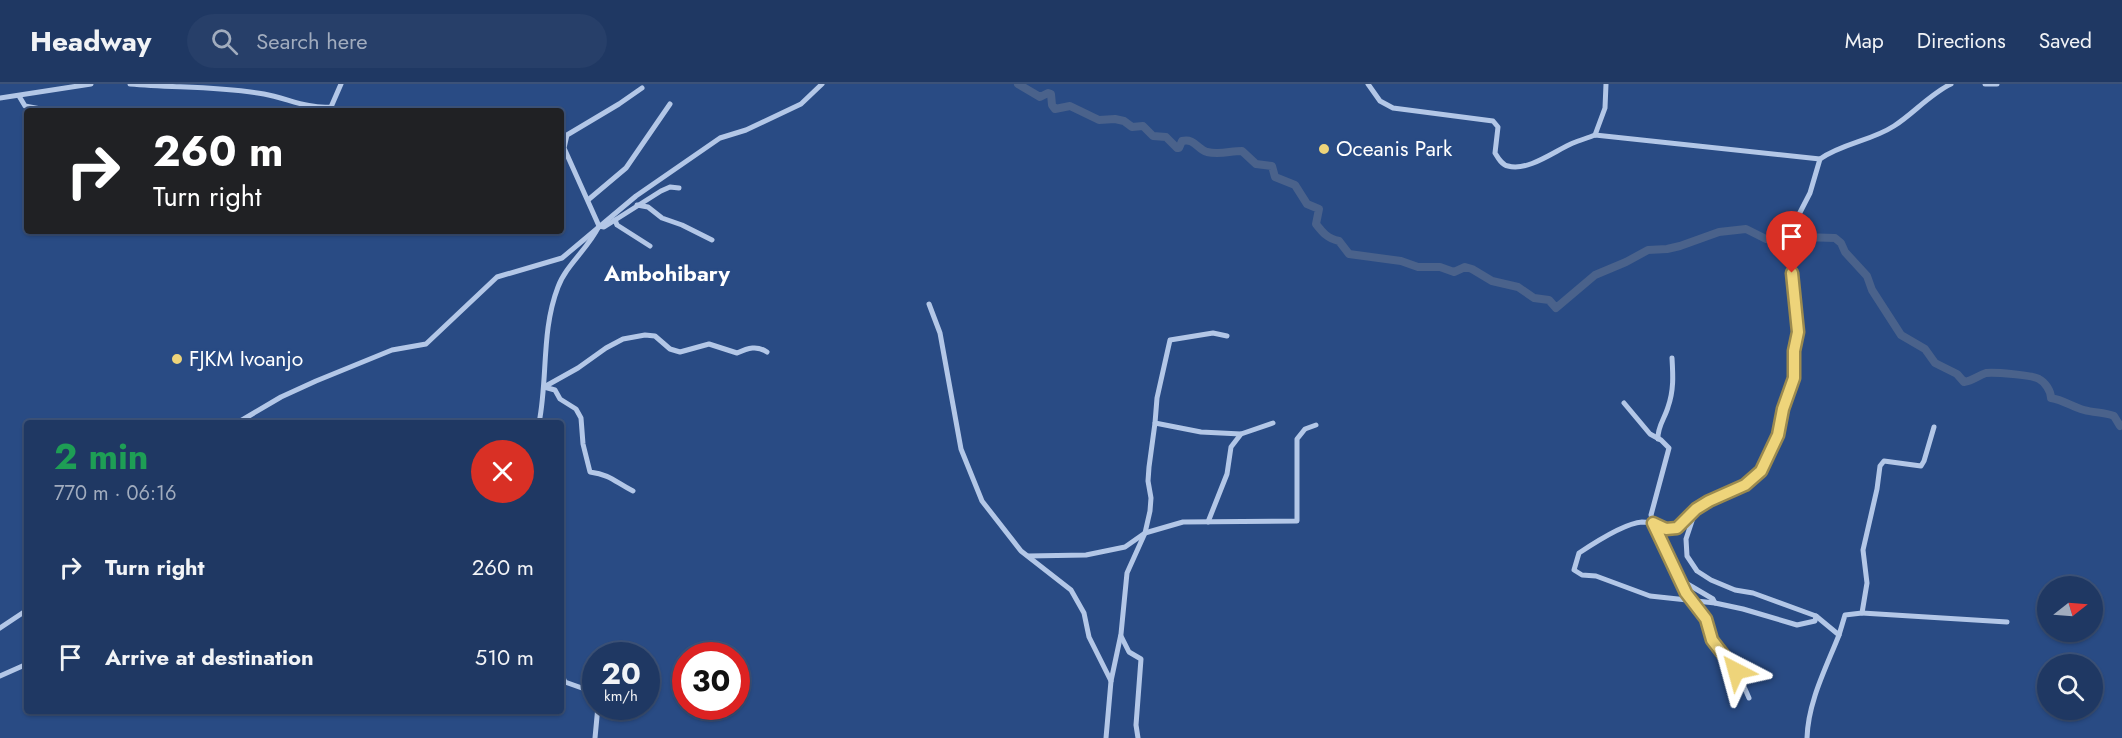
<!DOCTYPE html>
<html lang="en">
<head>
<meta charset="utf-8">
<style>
  body { margin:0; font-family:Jost,sans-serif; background:#273f69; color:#f1f3f6; height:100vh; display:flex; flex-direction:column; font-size:22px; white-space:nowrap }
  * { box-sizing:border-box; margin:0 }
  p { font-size:20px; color:#a1acbe }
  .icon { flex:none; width:33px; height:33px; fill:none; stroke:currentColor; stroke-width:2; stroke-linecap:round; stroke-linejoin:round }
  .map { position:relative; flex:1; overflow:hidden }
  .panel { position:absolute; left:24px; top:336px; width:540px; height:294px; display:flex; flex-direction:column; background:#1f3863; border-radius:6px; box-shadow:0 2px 4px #0004,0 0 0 2px #3c5278 }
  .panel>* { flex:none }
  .hud { position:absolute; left:24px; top:24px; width:540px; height:126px; border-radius:6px; box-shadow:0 2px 4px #0004,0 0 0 2px #3c5278; background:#202124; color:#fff; overflow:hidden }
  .needle { width:39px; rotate:73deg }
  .tools { position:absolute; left:2037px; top:492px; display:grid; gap:12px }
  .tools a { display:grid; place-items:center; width:66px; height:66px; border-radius:50%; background:#1f3863; box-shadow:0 2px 4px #0004,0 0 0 2px #3c5278; font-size:30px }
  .speed { position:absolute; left:582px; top:558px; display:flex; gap:12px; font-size:30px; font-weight:700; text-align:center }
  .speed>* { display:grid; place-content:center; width:78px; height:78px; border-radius:50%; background:#1f3863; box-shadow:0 2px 4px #0004,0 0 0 2px #3c5278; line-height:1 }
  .speed small { font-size:15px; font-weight:400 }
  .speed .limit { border:9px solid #d22; background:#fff; color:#111 }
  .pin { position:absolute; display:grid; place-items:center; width:51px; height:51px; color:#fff; margin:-62px -26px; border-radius:50% 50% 50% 0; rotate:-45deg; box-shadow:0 0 6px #0007 }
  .pin .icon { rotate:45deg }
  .me { position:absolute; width:66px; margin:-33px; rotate:321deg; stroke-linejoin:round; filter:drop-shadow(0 0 4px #0008) }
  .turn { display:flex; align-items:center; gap:21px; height:126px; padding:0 30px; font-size:27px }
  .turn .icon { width:78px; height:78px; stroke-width:2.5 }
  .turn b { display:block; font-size:42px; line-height:51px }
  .round { display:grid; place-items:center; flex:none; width:63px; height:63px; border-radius:32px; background:#273f69 }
  .head { display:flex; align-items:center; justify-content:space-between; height:102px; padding:0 30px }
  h1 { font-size:36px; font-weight:700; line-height:45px; color:#1e9e55 }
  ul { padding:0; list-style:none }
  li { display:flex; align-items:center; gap:18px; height:90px; padding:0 30px }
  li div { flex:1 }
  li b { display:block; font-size:22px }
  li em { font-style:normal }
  header { display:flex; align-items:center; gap:36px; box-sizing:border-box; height:84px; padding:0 30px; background:#1f3863; border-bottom:2px solid #3c5278 }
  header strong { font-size:28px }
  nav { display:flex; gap:33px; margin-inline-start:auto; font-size:21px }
  .search { width:420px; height:54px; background:#273f69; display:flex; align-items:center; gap:15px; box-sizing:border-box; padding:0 21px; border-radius:33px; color:#a1acbe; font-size:22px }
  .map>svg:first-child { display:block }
</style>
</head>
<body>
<header>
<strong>Headway</strong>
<div class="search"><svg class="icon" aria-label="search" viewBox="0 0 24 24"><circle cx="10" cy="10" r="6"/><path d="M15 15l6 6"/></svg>Search here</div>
<nav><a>Map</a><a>Directions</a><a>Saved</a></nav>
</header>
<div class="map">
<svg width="2122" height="654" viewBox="0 0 2122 654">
  <rect width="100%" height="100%" fill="#294b84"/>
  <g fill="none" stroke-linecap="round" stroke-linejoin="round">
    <path stroke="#4a628b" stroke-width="8" d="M1018,0L1040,13L1048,9L1051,10L1052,21L1055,25L1070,22L1099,36L1115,35L1124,37L1132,43L1143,42L1153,52L1166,53L1177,64H1179L1182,57C1195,54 1197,65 1207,68C1220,71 1230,67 1242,67L1256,80L1272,82L1275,93L1295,101L1307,120L1319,125L1316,140C1323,149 1327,154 1339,157L1349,170L1401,177L1418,183H1440L1454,188L1465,183L1472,185L1492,197L1518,203L1534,214L1549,216L1556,224L1595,191L1626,178L1648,166L1667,165L1680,162L1719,148L1746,145L1766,155L1780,157L1801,153L1835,154L1841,159L1845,168L1867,192L1872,206L1901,251L1925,265L1935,279L1957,290L1964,298C1973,297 1979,291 1986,289C1994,288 2033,291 2039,295C2045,298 2051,307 2051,314C2063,316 2073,323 2084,326C2095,329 2104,328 2114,332L2120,342L2122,341"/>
    <g stroke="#b3c7e7" stroke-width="5">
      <path d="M130,0C175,4 219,2 264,10C287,14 307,25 331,23L341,0"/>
      <path d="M1368,0L1380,17L1393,24L1493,37L1498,43L1495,69C1498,74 1502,81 1508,82C1528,88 1556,66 1573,59C1580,56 1588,54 1595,51L1820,75C1843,59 1871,57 1894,42C1913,30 1930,10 1951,0"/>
      <path d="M1985,0H1997"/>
      <path d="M19,12L25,22L51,27"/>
      <path d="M0,14L91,0"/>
      <path d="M1595,51L1605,24L1606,0"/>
      <path d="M588,116L626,84L670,20"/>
      <path d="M637,121L648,123L662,134L682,141L712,156"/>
      <path d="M615,136L617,141L650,162"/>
      <path d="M599,142L604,143L661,107L670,103L679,104"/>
      <path d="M929,220L940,249L961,365L982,417L1021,467L1071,506L1084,529L1089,553L1111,597"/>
      <path d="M1227,252L1213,249L1170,256L1157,314L1155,339L1201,348L1241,350"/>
      <path d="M544,303L578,284L606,264L623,255L645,251L655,252L670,265L680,268L709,260L737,269C748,264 757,261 767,268"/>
      <path d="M544,303L555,306L560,315L576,325L581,334L583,360L590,388C611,391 615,398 633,407"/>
      <path d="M1624,319L1650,350L1661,356L1669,364L1651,431L1653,439L1686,509L1706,535L1711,557L1738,589L1749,614"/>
      <path d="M237,339L281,313L316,297L392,266L426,260L497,193L562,174L636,112L720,54L746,46L801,20L822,0"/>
      <path d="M539,339C548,294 541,247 558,203C566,181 588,165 599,142L564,64L567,51L619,20L642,4"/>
      <path d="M1658,355C1657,343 1665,334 1668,323C1674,306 1673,291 1672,274"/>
      <path d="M1695,426C1685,436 1676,449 1661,442C1655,440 1649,438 1642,438C1625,439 1594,459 1579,469L1574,486L1582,491L1596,492L1650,512L1715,519L1743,525L1797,541L1815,537L1816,532"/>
      <path d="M1208,438L1227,390L1231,363L1241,350L1273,339"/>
      <path d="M1028,472L1086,471L1125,463L1145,449L1183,438L1297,437V355L1305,345L1316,341"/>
      <path d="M1679,495L1713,515L1715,519"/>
      <path d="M1862,529L2007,538"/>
      <path d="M0,544L27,526"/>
      <path d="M1839,551L1845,531L1862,529L1867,499L1863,466L1877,405L1880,382L1884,377L1921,382L1924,377L1934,343"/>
      <path d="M1121,552L1129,568L1141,575L1136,641L1138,654"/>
      <path d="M561,589L565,598L596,609"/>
      <path d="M0,592L27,580"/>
      <path d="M595,654L598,622"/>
      <path d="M1106,654L1111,597L1121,550L1127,489L1145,449L1150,427L1151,414L1148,397L1149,383L1155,339"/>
      <path d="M1807,654C1808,618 1826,584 1839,551L1816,532L1753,509L1735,506L1711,496L1697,487L1687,472L1686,455L1696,425L1709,416L1745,401L1761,388L1778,351L1783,325L1794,294V267L1798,248L1792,189L1793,142L1810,109L1820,75"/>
    </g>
  </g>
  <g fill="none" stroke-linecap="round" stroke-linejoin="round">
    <defs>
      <path id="route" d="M1736,587L1712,556L1706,535L1686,509L1653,439L1666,445L1677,444L1696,425L1709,417L1745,401L1761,387L1778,351L1783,325L1794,294V267L1798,248L1792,189"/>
    </defs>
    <use href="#route" stroke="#9b8a4f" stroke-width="15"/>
    <use href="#route" stroke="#eed47a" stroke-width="10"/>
  </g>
  <g fill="#eed47a" stroke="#294b84" stroke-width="2">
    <circle cx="1324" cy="65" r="6"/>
    <circle cx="177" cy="275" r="6"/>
  </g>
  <g text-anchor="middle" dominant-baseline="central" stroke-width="4.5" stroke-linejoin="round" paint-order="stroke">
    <g font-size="21" fill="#fff" stroke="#294b84" text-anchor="start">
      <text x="1336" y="65">Oceanis Park</text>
      <text x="189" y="275">FJKM Ivoanjo</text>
    </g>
    <g font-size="22" font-weight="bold" fill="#fff" stroke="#294b84">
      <text x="667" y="189">Ambohibary</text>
    </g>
  </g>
</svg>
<div class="tools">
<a><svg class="needle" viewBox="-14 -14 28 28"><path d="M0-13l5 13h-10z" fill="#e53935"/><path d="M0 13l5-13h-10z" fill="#a1acbe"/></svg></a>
<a><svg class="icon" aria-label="search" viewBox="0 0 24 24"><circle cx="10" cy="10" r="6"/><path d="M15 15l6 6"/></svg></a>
</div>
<div class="speed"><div>20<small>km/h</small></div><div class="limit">30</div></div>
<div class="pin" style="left:1792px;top:189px;background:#d93025"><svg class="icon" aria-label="arrive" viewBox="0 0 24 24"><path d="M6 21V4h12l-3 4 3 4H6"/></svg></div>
<svg class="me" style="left:1736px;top:587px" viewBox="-20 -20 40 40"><path d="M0-17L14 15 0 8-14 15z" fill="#eed47a" stroke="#fff" stroke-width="4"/></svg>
<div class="hud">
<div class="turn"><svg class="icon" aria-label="right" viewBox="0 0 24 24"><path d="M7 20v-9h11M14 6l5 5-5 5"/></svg><div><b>260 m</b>Turn right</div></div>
</div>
<section class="panel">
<div class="head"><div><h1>2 min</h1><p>770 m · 06:16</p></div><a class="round" style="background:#d93025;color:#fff"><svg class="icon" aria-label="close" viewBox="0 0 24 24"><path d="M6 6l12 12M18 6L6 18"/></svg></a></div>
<ul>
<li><svg class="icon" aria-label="right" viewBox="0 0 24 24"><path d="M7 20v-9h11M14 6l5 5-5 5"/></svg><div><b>Turn right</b></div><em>260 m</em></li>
<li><svg class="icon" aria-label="arrive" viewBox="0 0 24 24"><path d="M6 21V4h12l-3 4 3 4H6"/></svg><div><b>Arrive at destination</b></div><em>510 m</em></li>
</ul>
</section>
</div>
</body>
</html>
